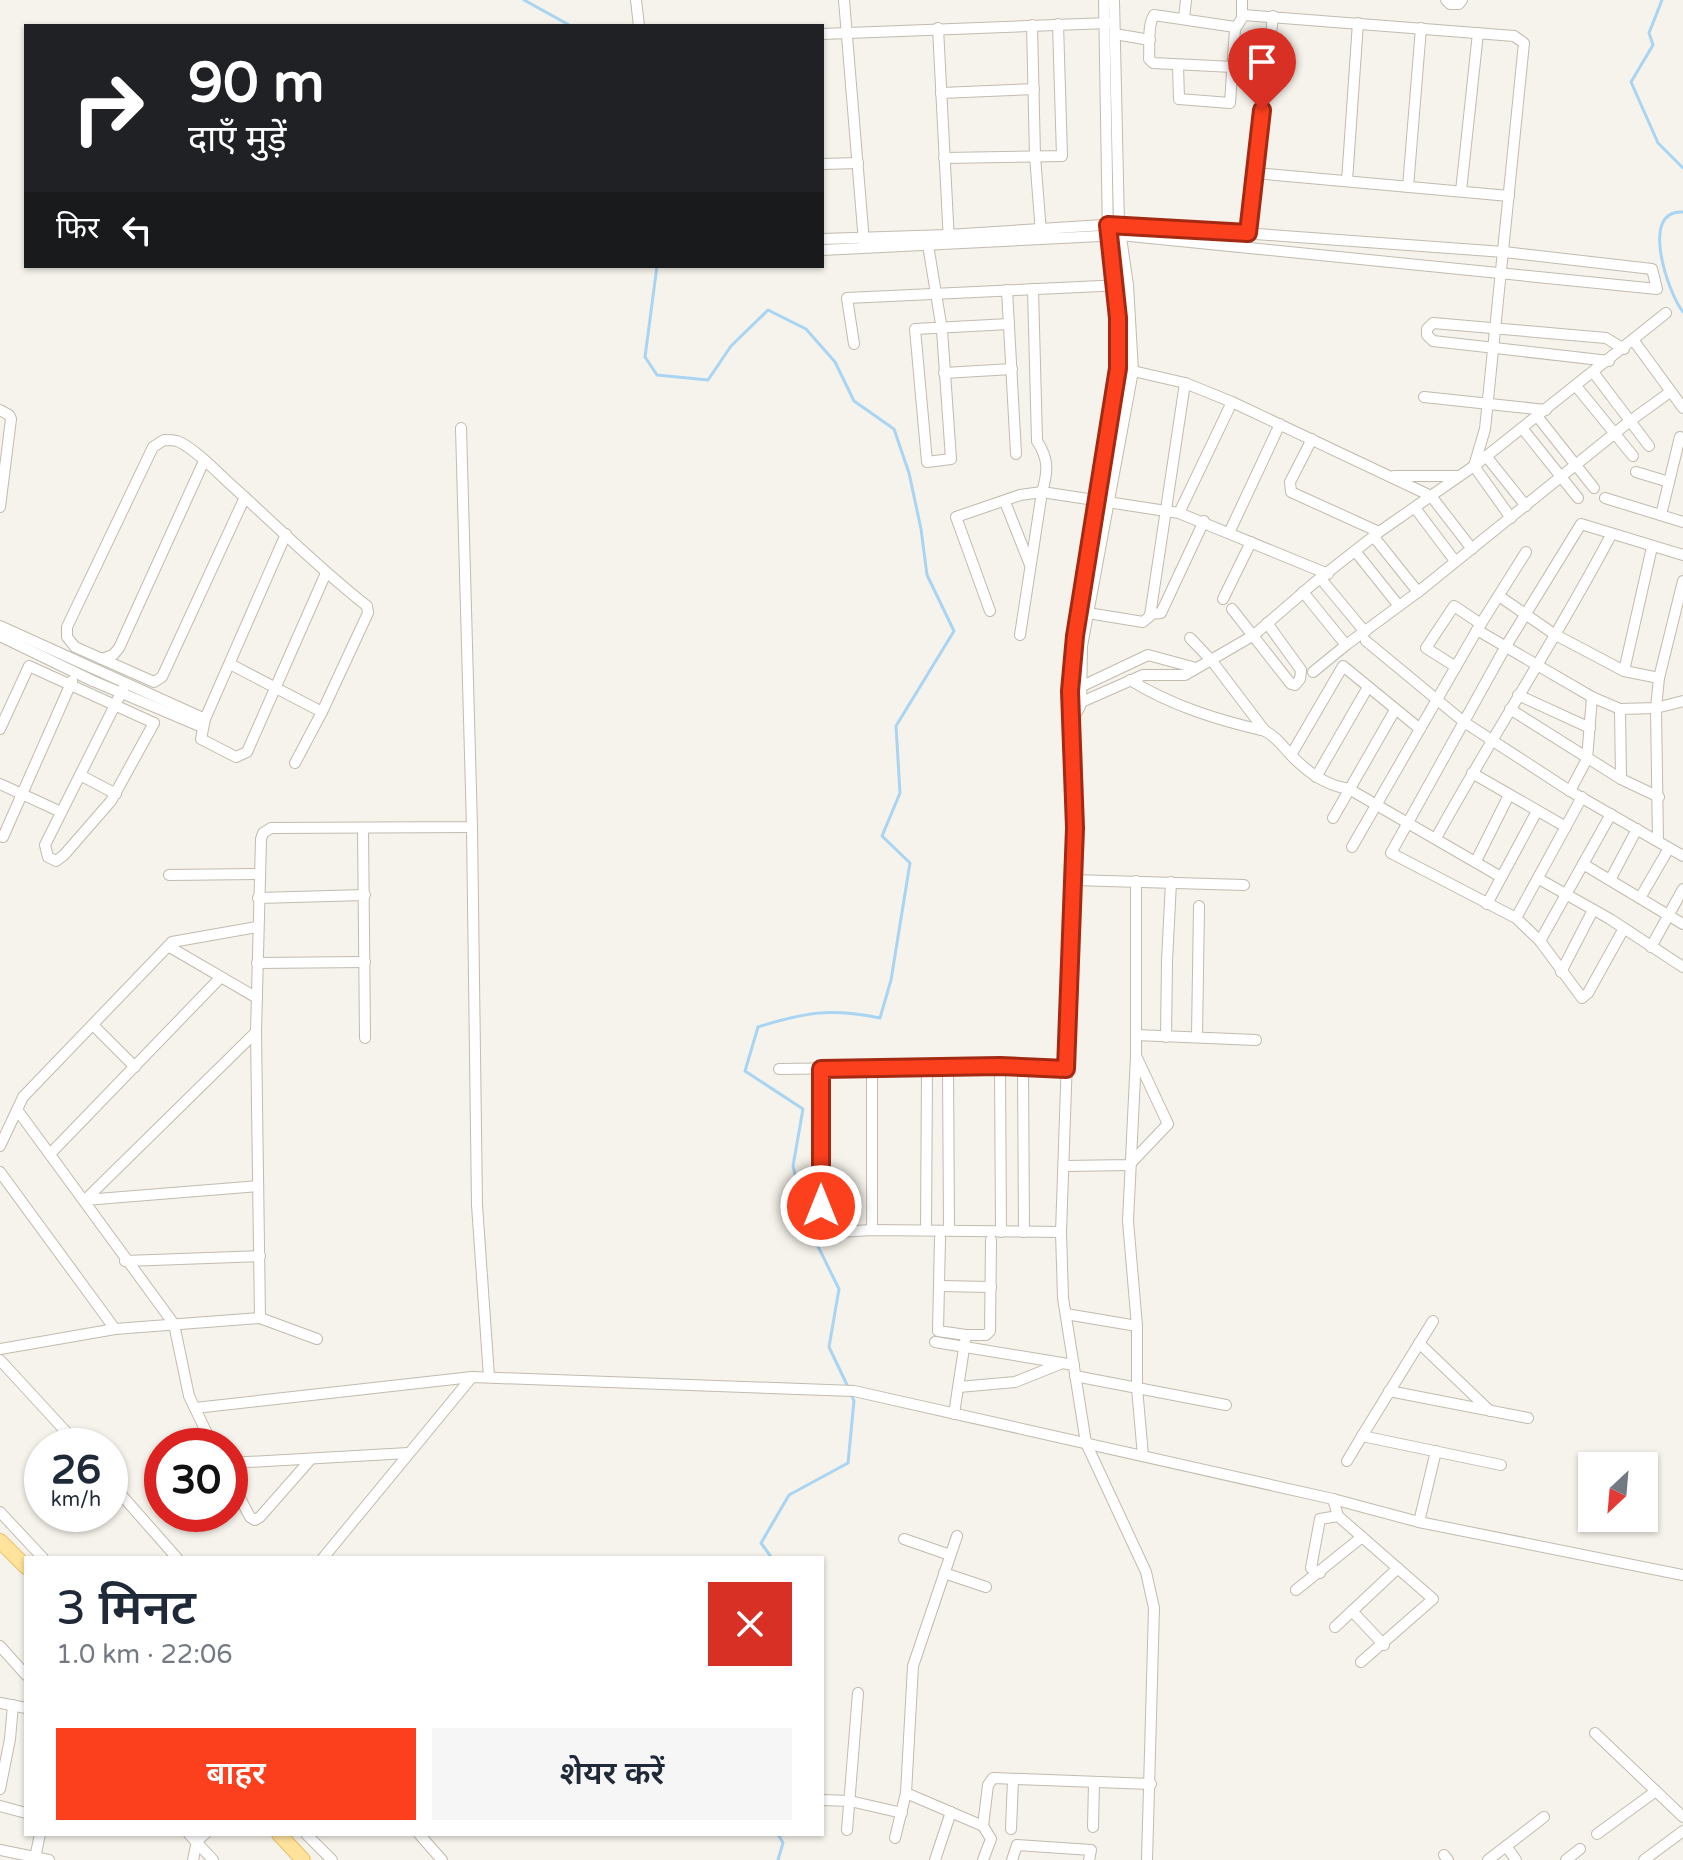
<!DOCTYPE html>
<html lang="hi">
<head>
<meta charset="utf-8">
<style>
  body { margin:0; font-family:"Varela Round","Noto Sans Devanagari",sans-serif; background:#f6f6f7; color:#1f2937; height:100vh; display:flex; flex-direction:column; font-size:30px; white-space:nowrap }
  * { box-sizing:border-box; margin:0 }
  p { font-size:26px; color:#747a83 }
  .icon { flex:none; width:44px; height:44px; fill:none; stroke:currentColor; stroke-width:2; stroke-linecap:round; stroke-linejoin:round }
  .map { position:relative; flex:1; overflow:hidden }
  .panel { position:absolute; left:24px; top:1556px; width:800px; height:280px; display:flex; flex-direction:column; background:#fff; border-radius:0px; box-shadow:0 2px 6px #0004 }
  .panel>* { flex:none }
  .hud { position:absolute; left:24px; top:24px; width:800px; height:244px; border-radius:0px; box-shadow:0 2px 6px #0004; background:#202124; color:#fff; overflow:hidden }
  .needle { width:52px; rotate:206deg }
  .buttons { position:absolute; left:1578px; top:1452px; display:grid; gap:16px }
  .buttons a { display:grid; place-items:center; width:80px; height:80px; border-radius:0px; background:#fff; box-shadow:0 2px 6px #0004; font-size:40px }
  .speed { position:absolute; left:24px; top:1428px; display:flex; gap:16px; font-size:40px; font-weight:700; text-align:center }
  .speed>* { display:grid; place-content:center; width:104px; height:104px; border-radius:50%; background:#fff; box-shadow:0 2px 6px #0004; line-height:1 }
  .speed small { font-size:20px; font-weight:400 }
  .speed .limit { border:12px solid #d22; background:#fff; color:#111 }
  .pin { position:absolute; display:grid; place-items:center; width:68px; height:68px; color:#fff; margin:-82px -34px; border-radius:50% 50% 50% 0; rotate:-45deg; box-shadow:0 0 8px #0007 }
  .pin .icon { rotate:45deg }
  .me { position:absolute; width:88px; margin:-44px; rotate:0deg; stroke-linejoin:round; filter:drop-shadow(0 0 6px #0008) }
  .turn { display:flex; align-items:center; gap:28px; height:168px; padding:0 32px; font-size:36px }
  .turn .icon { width:104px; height:104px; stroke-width:2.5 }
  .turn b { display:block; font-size:56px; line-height:68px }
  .then { display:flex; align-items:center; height:76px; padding:0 32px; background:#0003; gap:16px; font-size:30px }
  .round { display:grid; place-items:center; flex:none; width:84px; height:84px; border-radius:0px; background:#f6f6f7 }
  .head { display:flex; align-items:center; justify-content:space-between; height:136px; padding:0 32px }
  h1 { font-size:48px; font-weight:600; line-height:60px }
  .cta { display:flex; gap:16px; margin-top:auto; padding:16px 32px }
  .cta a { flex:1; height:92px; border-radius:0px; background:#fc3f1d; color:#fff; font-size:32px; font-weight:600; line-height:92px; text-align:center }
  .cta a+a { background:#f6f6f7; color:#1f2937 }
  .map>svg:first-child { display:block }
</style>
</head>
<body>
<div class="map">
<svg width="1683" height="1860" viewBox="0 0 1683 1860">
  <rect width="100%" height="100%" fill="#f6f3ec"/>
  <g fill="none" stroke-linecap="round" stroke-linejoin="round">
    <g stroke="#a9d4f2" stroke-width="3">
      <path d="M524,0L571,26"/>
      <path d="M1662,0L1649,33L1653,45L1631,82L1658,143L1683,168"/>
      <path d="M1683,212C1639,209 1668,293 1683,312"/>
      <path d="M657,266L645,357L657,375L708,380L731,346L768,310L806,329L835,362L854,401L894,429L909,473L921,529L927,575L954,631L896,726L900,793L882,836L910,863L891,980L880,1018C830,1008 806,1012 758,1027L745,1071L803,1109L793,1166L807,1224L839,1289L829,1347L848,1387"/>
      <path d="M772,1558L761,1543L789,1495L848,1463L854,1401L851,1394"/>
      <path d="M778,1834L783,1843L778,1860"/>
    </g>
    <defs>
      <g id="minor">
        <path d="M636,0L639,26"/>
        <path d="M844,0L864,242"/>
        <path d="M1104,0L1108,235L1115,285L1118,368L1075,636L1070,691L1075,828L1061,1232L1063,1298L1086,1443L1146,1572L1154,1608L1147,1860"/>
        <path d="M1446,0L1450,4H1459L1462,0"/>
        <path d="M1242,15V0"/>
        <path d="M1184,18L1186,0"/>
        <path d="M1032,25L1035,156L1041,233"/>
        <path d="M938,28L949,242"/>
        <path d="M822,34L1108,23"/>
        <path d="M1115,34L1150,40"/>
        <path d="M1178,65L1179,99L1230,103L1235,29L1244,15L1514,36L1524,43L1485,429L1474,466L1511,518"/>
        <path d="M1233,67L1153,63L1149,59C1150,46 1147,26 1154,15L1235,27"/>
        <path d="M941,93L1034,89"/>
        <path d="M944,158L1062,156L1058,24"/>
        <path d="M822,164L858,163"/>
        <path d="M1255,173L1509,196"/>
        <path d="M1347,181L1358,23"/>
        <path d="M1408,187L1421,28"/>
        <path d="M1461,191L1478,33"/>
        <path d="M1248,233L1273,16"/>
        <path d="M822,239L948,235L1119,224L1504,252L1652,269L1657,289L1120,235L822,250"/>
        <path d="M928,245L942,330L951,459L927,462L915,329L1009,324"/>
        <path d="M1007,290L1016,454"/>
        <path d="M1634,341L1683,408"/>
        <path d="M854,344L847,298L1122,285"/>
        <path d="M1609,361L1433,341L1427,335V329L1433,323L1606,338L1624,349"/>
        <path d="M1133,371L1185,383L1232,402L1431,496L1472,549"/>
        <path d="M1593,372L1649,446"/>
        <path d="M944,373L1012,369"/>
        <path d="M1576,386L1633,456"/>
        <path d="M1424,397L1546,410"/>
        <path d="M0,410L9,415L11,419L0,507"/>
        <path d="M1537,416L1594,488"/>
        <path d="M1522,428L1578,498"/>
        <path d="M1312,439L1290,482L1291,492L1379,532"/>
        <path d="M1486,456L1526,506"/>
        <path d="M1636,472L1669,482"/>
        <path d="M1394,476H1458"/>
        <path d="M245,497L162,677L154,682L75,647L67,637V627L153,447L164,440C168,440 173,440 177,441C193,447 216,471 229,483C275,524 318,568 367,606L368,613L322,712L295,763"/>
        <path d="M1605,498L1683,522"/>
        <path d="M1005,502L1030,565"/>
        <path d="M1415,508L1455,561"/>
        <path d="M1179,513L1232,402"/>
        <path d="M1661,515L1680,437"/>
        <path d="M1229,533L1280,424"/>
        <path d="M286,534L205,719L201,739L236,757L247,752L326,573"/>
        <path d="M1374,537L1418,592"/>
        <path d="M1355,551L1399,606"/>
        <path d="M1321,579L1365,632"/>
        <path d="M1303,592L1346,645L1418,592L1630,421L1670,392"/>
        <path d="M1499,596L1554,634L1624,671L1659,678"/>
        <path d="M1223,599L1251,542"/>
        <path d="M1232,609L1291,684L1295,685L1300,679L1301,670L1267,623"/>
        <path d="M990,611L956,517L1020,495L1042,492L1179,513L1328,574"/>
        <path d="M1088,613L1143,622L1150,616L1185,383"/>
        <path d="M1150,614L1161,613L1204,521"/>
        <path d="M0,626L205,719"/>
        <path d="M1477,630L1592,697L1620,709L1656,708L1683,701"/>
        <path d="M1020,635L1042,492C1048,472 1049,459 1037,441L1033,289"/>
        <path d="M0,636L93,681L202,727"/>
        <path d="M1190,638L1212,661L1265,731"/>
        <path d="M1366,641L1464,722L1570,791L1683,856"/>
        <path d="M102,659L113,655L119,648L204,461"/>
        <path d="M230,664L322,712"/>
        <path d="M1456,667L1426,648L1454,606L1481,624"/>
        <path d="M1624,671L1652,547"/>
        <path d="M1313,672L1346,645"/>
        <path d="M1130,680C1172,706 1218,720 1265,731C1275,736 1281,744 1289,753C1306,771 1324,785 1349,789L1501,877"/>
        <path d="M125,685L45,845L48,857L56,861L64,855L111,801L154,723"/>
        <path d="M1076,689L1148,655L1196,668"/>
        <path d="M1518,695L1590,728"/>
        <path d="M1077,704L1143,675H1185L1254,635L1314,583L1379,532L1474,466L1666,313"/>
        <path d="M1510,709L1621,779L1659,797"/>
        <path d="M1620,709L1621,779"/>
        <path d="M1073,720L1081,704L1082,646L1133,371L1128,285L1119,224L1114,0"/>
        <path d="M0,729L29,666L154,723"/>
        <path d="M1291,755L1343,666L1420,729"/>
        <path d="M1472,773L1566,827"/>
        <path d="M80,775L116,794"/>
        <path d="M1316,777L1368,687"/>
        <path d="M0,784L61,812"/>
        <path d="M1570,791L1587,759L1592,697"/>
        <path d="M1333,818L1395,710"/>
        <path d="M472,827L477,1205L489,1377"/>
        <path d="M363,828L365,1038"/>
        <path d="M3,837L72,681"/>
        <path d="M1436,838C1492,736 1557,638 1611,535"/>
        <path d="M1658,841L1656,708L1659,678L1683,581"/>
        <path d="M1352,847L1477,630L1526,552"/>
        <path d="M1476,861L1509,795"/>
        <path d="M1583,864L1683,924"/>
        <path d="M169,875L259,874"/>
        <path d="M1539,879L1610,919L1683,967"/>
        <path d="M1073,880L1244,885"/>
        <path d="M1610,880L1637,829"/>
        <path d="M1136,881V1056L1128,1221L1137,1326V1388L1143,1456"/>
        <path d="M258,898L365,895"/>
        <path d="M1640,898L1669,848"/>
        <path d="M1487,904L1537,811"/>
        <path d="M1516,918L1582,797"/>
        <path d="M1623,930L1588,993L1582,998L1540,941L1516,918L1391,853L1506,646L1581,524L1683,555"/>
        <path d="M1540,941L1611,814"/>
        <path d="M168,946L257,998"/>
        <path d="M1651,947L1683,889"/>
        <path d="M257,963L365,962"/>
        <path d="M1561,972L1593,910"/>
        <path d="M93,1025L135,1067"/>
        <path d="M256,1032L85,1200L258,1186"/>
        <path d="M1136,1035L1256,1040"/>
        <path d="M1166,1037L1167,961L1171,882"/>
        <path d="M1197,1037L1199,906"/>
        <path d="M1000,1066L1001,1232"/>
        <path d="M948,1067L949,1230"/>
        <path d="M1023,1067L1024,1232"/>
        <path d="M779,1069L1000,1066L1066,1069"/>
        <path d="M821,1069V1233L872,1230L1061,1232"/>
        <path d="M18,1111L174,1324L189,1396L213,1446"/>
        <path d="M0,1146L23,1097L172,942L257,927"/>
        <path d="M50,1154L221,977"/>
        <path d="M1065,1166L1129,1165L1168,1124L1137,1058"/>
        <path d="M0,1172L115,1329"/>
        <path d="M872,1230V1069"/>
        <path d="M926,1230L927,1068"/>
        <path d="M940,1238L938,1331L966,1335L954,1414"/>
        <path d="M125,1261L260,1256"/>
        <path d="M939,1286L991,1287"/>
        <path d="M1066,1314L1137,1326"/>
        <path d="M260,1318L317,1339"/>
        <path d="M1433,1321L1362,1436L1501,1465"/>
        <path d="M966,1335H986L990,1331L991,1240"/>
        <path d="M935,1342L1074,1365"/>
        <path d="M1419,1343L1490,1411"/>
        <path d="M0,1349L115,1329L260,1318L256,1032L261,839L263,833L271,828L472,827L461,428"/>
        <path d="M0,1360L79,1446"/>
        <path d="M1075,1376L1226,1405"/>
        <path d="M959,1387L1015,1382L1060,1364"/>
        <path d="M1389,1391L1528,1418"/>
        <path d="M195,1408L472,1377L854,1391L1333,1499L1419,1522L1683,1575"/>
        <path d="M1347,1461L1362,1436"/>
        <path d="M230,1463L408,1453"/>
        <path d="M230,1479L250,1517L255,1520L260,1517L311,1459"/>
        <path d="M110,1482L177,1558"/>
        <path d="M1333,1499L1338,1516L1433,1599L1361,1662"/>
        <path d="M0,1512L43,1558"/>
        <path d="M1419,1522L1436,1451"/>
        <path d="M904,1539L950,1555"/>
        <path d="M323,1558L472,1377"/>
        <path d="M944,1573L986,1587"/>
        <path d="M1320,1573L1311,1568L1320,1519L1338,1516"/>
        <path d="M1296,1590L1362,1537"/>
        <path d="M1352,1611L1384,1645"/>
        <path d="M1335,1627L1398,1568"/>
        <path d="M0,1646L26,1675"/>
        <path d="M0,1703L26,1708"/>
        <path d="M1595,1733L1683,1817"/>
        <path d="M0,1789L10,1739L13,1705"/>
        <path d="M906,1793L983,1826L988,1785L993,1778L1151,1784"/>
        <path d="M822,1800L850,1801L902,1813"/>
        <path d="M0,1806L26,1813"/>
        <path d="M1093,1827L1094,1783"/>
        <path d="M1011,1829L1013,1779"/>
        <path d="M847,1830L858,1693"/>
        <path d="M189,1834L213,1860"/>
        <path d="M306,1834L332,1860"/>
        <path d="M419,1834L442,1860"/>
        <path d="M1597,1834L1656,1791"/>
        <path d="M895,1838L906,1793L913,1666L957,1536"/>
        <path d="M1506,1846L1516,1860"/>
        <path d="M0,1850L49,1860"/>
        <path d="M1444,1855L1448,1860"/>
        <path d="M35,1858L40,1834"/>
        <path d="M193,1860L197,1841L205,1834"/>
        <path d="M935,1860L951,1812"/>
        <path d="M983,1860L991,1839L983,1826"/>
        <path d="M1012,1860L1017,1845L1091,1850L1089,1860"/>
        <path d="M1488,1860L1544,1817"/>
        <path d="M1566,1860L1580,1849"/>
        <path d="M1644,1860L1683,1831"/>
      </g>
      <g id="major">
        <path d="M0,1541L26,1567"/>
        <path d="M279,1834L303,1860"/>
      </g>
    </defs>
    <use href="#minor" stroke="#c2bbae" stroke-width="12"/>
    <use href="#major" stroke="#e6c16a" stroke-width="16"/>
    <use href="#minor" stroke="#fff" stroke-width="10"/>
    <use href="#major" stroke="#ffe39c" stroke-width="14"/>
  </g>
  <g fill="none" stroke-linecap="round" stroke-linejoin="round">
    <defs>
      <path id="route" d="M821,1206V1069L1000,1066L1066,1069L1075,828L1070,691L1075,636L1118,368V318L1108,225L1248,233L1262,110"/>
    </defs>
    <use href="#route" stroke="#a42913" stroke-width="20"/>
    <use href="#route" stroke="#fc3f1d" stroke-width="14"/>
  </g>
</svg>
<div class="buttons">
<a><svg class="needle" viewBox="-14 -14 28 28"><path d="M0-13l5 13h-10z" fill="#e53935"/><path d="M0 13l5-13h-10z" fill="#747a83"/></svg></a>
</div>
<div class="speed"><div>26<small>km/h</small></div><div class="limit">30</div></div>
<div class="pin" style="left:1262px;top:110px;background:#d93025"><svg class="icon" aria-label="arrive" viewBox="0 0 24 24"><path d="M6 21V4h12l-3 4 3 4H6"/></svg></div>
<svg class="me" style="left:821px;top:1206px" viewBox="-20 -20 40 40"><circle r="17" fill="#fc3f1d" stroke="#fff" stroke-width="3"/><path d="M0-11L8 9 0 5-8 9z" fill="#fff"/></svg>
<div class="hud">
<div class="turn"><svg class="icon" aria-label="right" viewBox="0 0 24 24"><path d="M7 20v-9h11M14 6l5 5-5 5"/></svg><div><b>90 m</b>दाएँ मुड़ें</div></div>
<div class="then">फिर<svg class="icon" aria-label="left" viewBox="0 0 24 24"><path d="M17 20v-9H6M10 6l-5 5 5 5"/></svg></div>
</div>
<section class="panel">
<div class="head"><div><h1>3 मिनट</h1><p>1.0 km · 22:06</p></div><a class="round" style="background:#d93025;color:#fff"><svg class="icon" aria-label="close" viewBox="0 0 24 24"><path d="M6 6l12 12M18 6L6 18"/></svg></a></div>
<div class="cta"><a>बाहर</a><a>शेयर करें</a></div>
</section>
</div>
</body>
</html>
